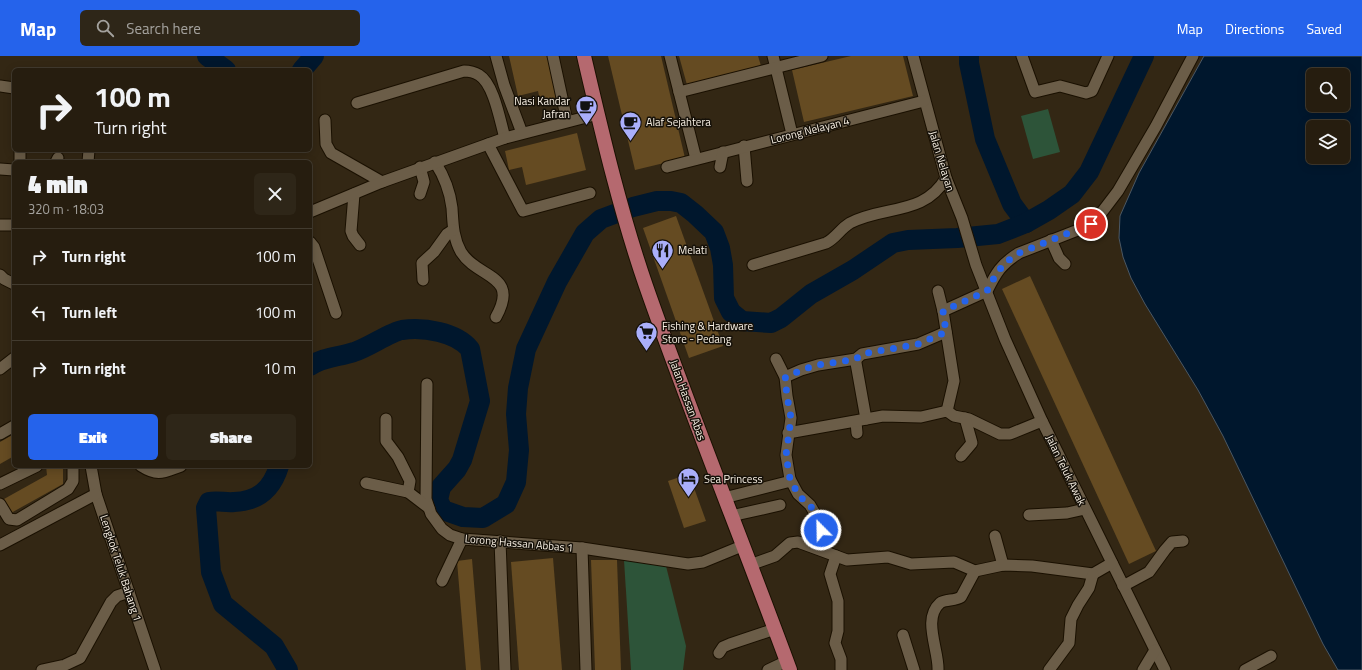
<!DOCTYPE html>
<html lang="en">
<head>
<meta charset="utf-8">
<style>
  body { margin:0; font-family:"Titillium Web",sans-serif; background:#2e2618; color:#f1f3f6; height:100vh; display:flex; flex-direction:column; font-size:15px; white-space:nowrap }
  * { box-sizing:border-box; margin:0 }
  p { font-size:13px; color:#a4a29e }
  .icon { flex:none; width:22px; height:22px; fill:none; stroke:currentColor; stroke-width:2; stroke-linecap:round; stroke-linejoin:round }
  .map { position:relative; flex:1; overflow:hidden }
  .panel { position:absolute; left:12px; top:104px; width:300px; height:308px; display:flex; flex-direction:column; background:#261d0f; border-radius:6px; box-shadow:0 2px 10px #0003,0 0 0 1px #423b2f }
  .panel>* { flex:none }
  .hud { position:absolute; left:12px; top:12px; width:300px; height:84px; border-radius:6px; box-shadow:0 2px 10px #0003,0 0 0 1px #423b2f; background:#261d0f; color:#f1f3f6; overflow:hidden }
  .controls { position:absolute; left:1306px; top:12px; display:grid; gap:8px }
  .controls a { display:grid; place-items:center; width:44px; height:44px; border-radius:6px; background:#261d0f; box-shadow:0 2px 10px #0003,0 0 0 1px #423b2f; font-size:20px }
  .pin { position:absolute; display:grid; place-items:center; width:34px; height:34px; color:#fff; margin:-17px; border:2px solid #fff; border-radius:50%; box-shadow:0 1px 4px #0007 }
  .me { position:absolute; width:44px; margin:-22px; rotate:337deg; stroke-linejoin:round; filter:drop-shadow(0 0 3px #0008) }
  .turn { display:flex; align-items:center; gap:14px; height:84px; padding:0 16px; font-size:18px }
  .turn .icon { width:52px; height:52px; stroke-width:2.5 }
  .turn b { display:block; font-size:28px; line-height:34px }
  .round { display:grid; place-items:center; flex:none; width:42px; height:42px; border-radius:6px; background:#2e2618 }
  .overview { display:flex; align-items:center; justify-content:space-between; height:68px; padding:0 16px }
  h1 { font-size:24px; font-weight:800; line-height:30px }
  .primary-button { display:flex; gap:8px; margin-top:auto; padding:8px 16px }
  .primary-button a { flex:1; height:46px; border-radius:6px; background:#2563eb; color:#fff; font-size:16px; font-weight:800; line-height:46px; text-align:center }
  .primary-button a+a { background:#2e2618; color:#f1f3f6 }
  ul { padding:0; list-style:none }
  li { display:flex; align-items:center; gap:12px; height:56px; padding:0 16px; border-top:1px solid #423b2f }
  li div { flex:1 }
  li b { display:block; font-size:15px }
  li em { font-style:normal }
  header { display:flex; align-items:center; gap:24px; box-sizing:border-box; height:56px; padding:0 20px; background:#2563eb; color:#fff }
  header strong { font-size:19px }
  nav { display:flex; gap:22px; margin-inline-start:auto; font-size:14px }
  .search { width:280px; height:36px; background:#2e2618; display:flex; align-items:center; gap:10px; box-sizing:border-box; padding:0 14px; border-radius:6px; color:#a4a29e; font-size:15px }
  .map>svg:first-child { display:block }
</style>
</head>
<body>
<header>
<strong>Map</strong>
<div class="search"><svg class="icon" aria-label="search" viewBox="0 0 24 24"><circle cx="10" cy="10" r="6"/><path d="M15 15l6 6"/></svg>Search here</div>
<nav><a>Map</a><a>Directions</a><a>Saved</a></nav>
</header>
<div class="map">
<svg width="1362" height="614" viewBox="0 0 1362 614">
  <rect width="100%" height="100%" fill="#332714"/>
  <g fill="#2d5439">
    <path d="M1048,53L1060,96L1033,103L1021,60Z"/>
    <path d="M624,504L666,510L686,590L683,614H631Z"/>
  </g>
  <path fill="#00172d" stroke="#4b5864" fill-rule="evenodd" d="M1204,0H1362V614H1338L1323,588L1223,380L1198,334L1145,248L1131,222L1123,201L1119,182L1120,160L1139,117ZM1313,19H1343V49H1313ZM1313,71H1343V101H1313Z"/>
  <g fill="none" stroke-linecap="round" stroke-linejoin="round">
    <g stroke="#00172d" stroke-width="20">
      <path d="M207,0L226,14"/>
      <path d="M969,0V7L985,83L1012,148L1026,167"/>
      <path d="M302,14L314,0"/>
      <path d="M310,310C323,301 339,301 354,296C368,292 390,276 402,274C424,271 456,276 470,293L480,345L462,404L457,413L441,431L438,444L443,454L463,461L483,462L506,448L516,426L519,394L516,358L518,332L526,293L557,226L585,177L601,163L633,151L657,145H671L681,147L695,158L714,176L720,192L723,209L724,242L731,256L742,265L771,267L781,262L811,238L853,214L893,187L908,184L957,182L998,178L1026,167L1049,154L1072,138L1089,116L1144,0"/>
      <path d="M279,410C272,433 259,445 234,446C225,447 218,444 209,446L206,452L211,516L223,548L274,590L288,614"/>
    </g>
  </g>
  <g fill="#654b22">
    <path d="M509,0H549L558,41L540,45L538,35L518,40Z"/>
    <path d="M608,0H661L685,102L635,114Z"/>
    <path d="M679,0H758L761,10L687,29Z"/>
    <path d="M851,0H903L913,40L804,66L792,14Z"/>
    <path d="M577,77L586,114L526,129L522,111L509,114L505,95Z"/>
    <path d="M676,160L723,290L689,302L643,172Z"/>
    <path d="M1030,220L1156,495L1129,508L1002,233Z"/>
    <path d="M14,378V400L0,408V386Z"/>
    <path d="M46,410H63V428L11,457L4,443L47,419Z"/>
    <path d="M689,418L706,465L684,472L668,425Z"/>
    <path d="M553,502L562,614H519L511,506Z"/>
    <path d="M472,503L481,614H466L457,505Z"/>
    <path d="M591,504H617L621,614H595Z"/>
  </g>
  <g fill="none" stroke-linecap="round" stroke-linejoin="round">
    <defs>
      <g id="minor">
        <path d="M496,0L504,29L522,77"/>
        <path d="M553,0L567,65"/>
        <path d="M670,0L696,103"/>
        <path d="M773,0L792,78"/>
        <path d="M913,0L946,122L962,162L976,209L1005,283L1042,365L1165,614"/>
        <path d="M1022,0L1035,36L1060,30L1086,37L1092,35L1108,0"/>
        <path d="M0,30L14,32"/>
        <path d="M679,36L822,0"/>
        <path d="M357,47L464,15C469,15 474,16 479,19C494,28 500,65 505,82"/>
        <path d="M325,64L326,88L331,97L382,126"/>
        <path d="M488,88L523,155L590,137"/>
        <path d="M744,90L747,125"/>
        <path d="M20,94V106"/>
        <path d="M56,106L58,102"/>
        <path d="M88,106L89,94"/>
        <path d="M435,106C444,120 450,135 452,152C453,167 453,182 461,196C478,223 520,218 496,261"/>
        <path d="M420,111L424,126L420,138"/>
        <path d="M667,111L924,45"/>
        <path d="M720,111L723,96"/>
        <path d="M0,113L14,114"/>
        <path d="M354,138L351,175L353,180L360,189"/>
        <path d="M310,156L382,126L505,82L598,58"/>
        <path d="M0,169H14"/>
        <path d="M1051,184L1059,202L1065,208"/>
        <path d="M310,186L314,191L336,257"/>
        <path d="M753,209L826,187C836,182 840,173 850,167C884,149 924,160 946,122"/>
        <path d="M0,219L4,223L14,228"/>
        <path d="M423,224L422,207L434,196L447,178L453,174"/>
        <path d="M938,235L943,255L954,325L947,355"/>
        <path d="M943,255L987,235C996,217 1001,208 1019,197L1083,172L1091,168L1099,160L1118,135L1156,70L1193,0"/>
        <path d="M776,303L785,321L787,340L791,362L786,399L790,423L798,438L810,449L820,466L821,474L820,493"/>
        <path d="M856,303V307L866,363"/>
        <path d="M0,313L14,302"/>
        <path d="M785,321L801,314L818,309L856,303L862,298L918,288L946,276"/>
        <path d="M427,328L426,443L431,458L442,473L450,479L462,483L582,492L688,508L703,506L742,490"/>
        <path d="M386,363V385L398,401L410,425L408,436"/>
        <path d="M856,366L857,377"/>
        <path d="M788,377L883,360L921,361L947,355L954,360L969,363L1000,378H1010L1042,365"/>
        <path d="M0,378L14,370"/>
        <path d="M961,400L972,387L965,362"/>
        <path d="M91,410L96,438L155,614"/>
        <path d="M141,410C158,421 164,416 181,410"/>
        <path d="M366,427L408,436L429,452"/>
        <path d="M0,428L37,410"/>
        <path d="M724,442L787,426L790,423"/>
        <path d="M0,448L9,463L17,464L68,433L73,425V410"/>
        <path d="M1029,459L1067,457L1085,453"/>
        <path d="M731,460L780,449"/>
        <path d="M995,480L1003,509"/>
        <path d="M500,485L505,614"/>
        <path d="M0,489L96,438"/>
        <path d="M582,492L586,614"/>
        <path d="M836,500L830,518L838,545V575L835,587L841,603V614"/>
        <path d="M750,509L775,500L790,487L798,486L847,504L888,501L911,508L954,506L975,515L1003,509L1032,510L1093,518L1112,507"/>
        <path d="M442,525L462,483"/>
        <path d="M1123,530L1149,516L1165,494L1172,486L1183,485"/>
        <path d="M903,579L914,614"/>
        <path d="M719,597L723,591L730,588L775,573"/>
        <path d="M42,614L65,609L80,602L111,546L117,540L129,536"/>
        <path d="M768,614L787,605"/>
        <path d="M938,614C939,594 922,563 940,547C945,543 955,545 961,541L975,515"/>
        <path d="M1049,614L1069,587L1071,563L1078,549L1089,532L1093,518"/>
        <path d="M1143,614L1155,594"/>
        <path d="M1245,614L1271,600"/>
      </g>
      <path id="major" d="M584,0C602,77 620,155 646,230C691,359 743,486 790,614"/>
    </defs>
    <use href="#minor" stroke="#1a1000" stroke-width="13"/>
    <use href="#major" stroke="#1a1000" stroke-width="16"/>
    <use href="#minor" stroke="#6b5d48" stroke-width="11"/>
    <use href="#major" stroke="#b5696f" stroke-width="14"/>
  </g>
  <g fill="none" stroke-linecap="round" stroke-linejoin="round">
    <path stroke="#2563eb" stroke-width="7" stroke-dasharray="0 12.6" d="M821,474L820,466L810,449L799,440L790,423L786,399L791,362L787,340L785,322L801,314L818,309L856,303L862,298L918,288L946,276L943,255L987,235C995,219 1002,207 1019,197L1091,168"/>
  </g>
  <defs>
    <symbol id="cafe-pin" viewBox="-11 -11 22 30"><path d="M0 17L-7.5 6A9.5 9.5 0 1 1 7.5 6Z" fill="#aaaffb" stroke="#161109"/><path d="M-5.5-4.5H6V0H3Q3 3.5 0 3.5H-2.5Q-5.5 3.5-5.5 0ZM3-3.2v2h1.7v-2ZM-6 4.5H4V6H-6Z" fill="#111"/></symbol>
    <symbol id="restaurant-pin" viewBox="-11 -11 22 30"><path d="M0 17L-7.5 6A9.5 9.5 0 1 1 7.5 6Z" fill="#aaaffb" stroke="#161109"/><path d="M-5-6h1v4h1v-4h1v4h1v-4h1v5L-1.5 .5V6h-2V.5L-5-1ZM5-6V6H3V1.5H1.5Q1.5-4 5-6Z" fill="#111"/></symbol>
    <symbol id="supermarket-pin" viewBox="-11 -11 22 30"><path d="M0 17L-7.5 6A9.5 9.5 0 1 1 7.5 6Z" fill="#aaaffb" stroke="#161109"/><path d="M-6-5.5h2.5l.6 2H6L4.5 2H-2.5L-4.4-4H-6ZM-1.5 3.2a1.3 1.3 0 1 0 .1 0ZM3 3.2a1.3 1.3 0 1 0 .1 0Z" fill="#111"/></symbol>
    <symbol id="hotel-pin" viewBox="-11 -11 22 30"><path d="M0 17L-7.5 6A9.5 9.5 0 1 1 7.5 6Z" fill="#aaaffb" stroke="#161109"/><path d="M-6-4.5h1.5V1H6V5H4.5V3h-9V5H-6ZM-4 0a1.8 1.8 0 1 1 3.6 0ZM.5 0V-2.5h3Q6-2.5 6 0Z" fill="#111"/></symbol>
  </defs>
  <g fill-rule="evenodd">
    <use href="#cafe-pin" x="574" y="38" width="25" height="34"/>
    <use href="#cafe-pin" x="618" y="54" width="25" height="34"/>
    <use href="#restaurant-pin" x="650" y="182" width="25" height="34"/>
    <use href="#supermarket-pin" x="634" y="264" width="25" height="34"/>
    <use href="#hotel-pin" x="676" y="410" width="25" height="34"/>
  </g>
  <g text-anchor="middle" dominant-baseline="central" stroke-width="3" stroke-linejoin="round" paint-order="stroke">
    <g font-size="11" fill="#f9f1e5" stroke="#161109" text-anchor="start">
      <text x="570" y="45" text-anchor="end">Nasi Kandar<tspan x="570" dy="13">Jafran</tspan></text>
      <text x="646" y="66">Alaf Sejahtera</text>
      <text x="678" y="194">Melati</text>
      <text x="662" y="270">Fishing &amp; Hardware<tspan x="662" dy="13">Store - Pedang</tspan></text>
      <text x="704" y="423">Sea Princess</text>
    </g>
    <g font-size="11" fill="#f9f1e5" stroke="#161109">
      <text transform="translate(810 74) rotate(-14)">Lorong Nelayan 4</text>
      <text transform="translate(942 105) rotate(73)">Jalan Nelayan</text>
      <text transform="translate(688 344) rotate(70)">Jalan Hassan Abas</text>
      <text transform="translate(1066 414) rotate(64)">Jalan Teluk Awak</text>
      <text transform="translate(519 487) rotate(5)">Lorong Hassan Abbas 1</text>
      <text transform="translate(121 512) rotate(72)">Lengkok Teluk Bahang 1</text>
    </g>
  </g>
</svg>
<div class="controls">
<a><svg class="icon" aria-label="search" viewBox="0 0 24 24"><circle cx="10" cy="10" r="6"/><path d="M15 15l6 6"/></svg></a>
<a><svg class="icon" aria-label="layers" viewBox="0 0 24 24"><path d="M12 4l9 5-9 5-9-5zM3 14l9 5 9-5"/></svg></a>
</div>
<div class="pin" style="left:1091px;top:168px;background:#d93025"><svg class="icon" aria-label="arrive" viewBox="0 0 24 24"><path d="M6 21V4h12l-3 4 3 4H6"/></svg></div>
<svg class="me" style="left:821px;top:474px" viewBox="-20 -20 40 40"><circle r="17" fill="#2563eb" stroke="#fff" stroke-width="3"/><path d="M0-11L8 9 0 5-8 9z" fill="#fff"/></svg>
<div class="hud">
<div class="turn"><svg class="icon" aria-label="right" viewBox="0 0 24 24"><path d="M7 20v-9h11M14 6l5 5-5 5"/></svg><div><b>100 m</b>Turn right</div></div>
</div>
<section class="panel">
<div class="overview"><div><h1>4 min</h1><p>320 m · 18:03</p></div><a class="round"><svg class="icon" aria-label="close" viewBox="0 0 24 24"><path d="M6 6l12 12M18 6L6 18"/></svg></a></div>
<ul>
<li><svg class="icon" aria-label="right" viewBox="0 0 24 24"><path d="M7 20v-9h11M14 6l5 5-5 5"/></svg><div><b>Turn right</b></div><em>100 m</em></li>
<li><svg class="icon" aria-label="left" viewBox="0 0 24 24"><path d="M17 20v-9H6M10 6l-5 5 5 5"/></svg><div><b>Turn left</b></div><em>100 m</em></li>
<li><svg class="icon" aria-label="right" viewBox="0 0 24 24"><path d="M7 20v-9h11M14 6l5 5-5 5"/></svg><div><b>Turn right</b></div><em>10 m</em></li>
</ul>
<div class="primary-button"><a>Exit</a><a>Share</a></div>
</section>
</div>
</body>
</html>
